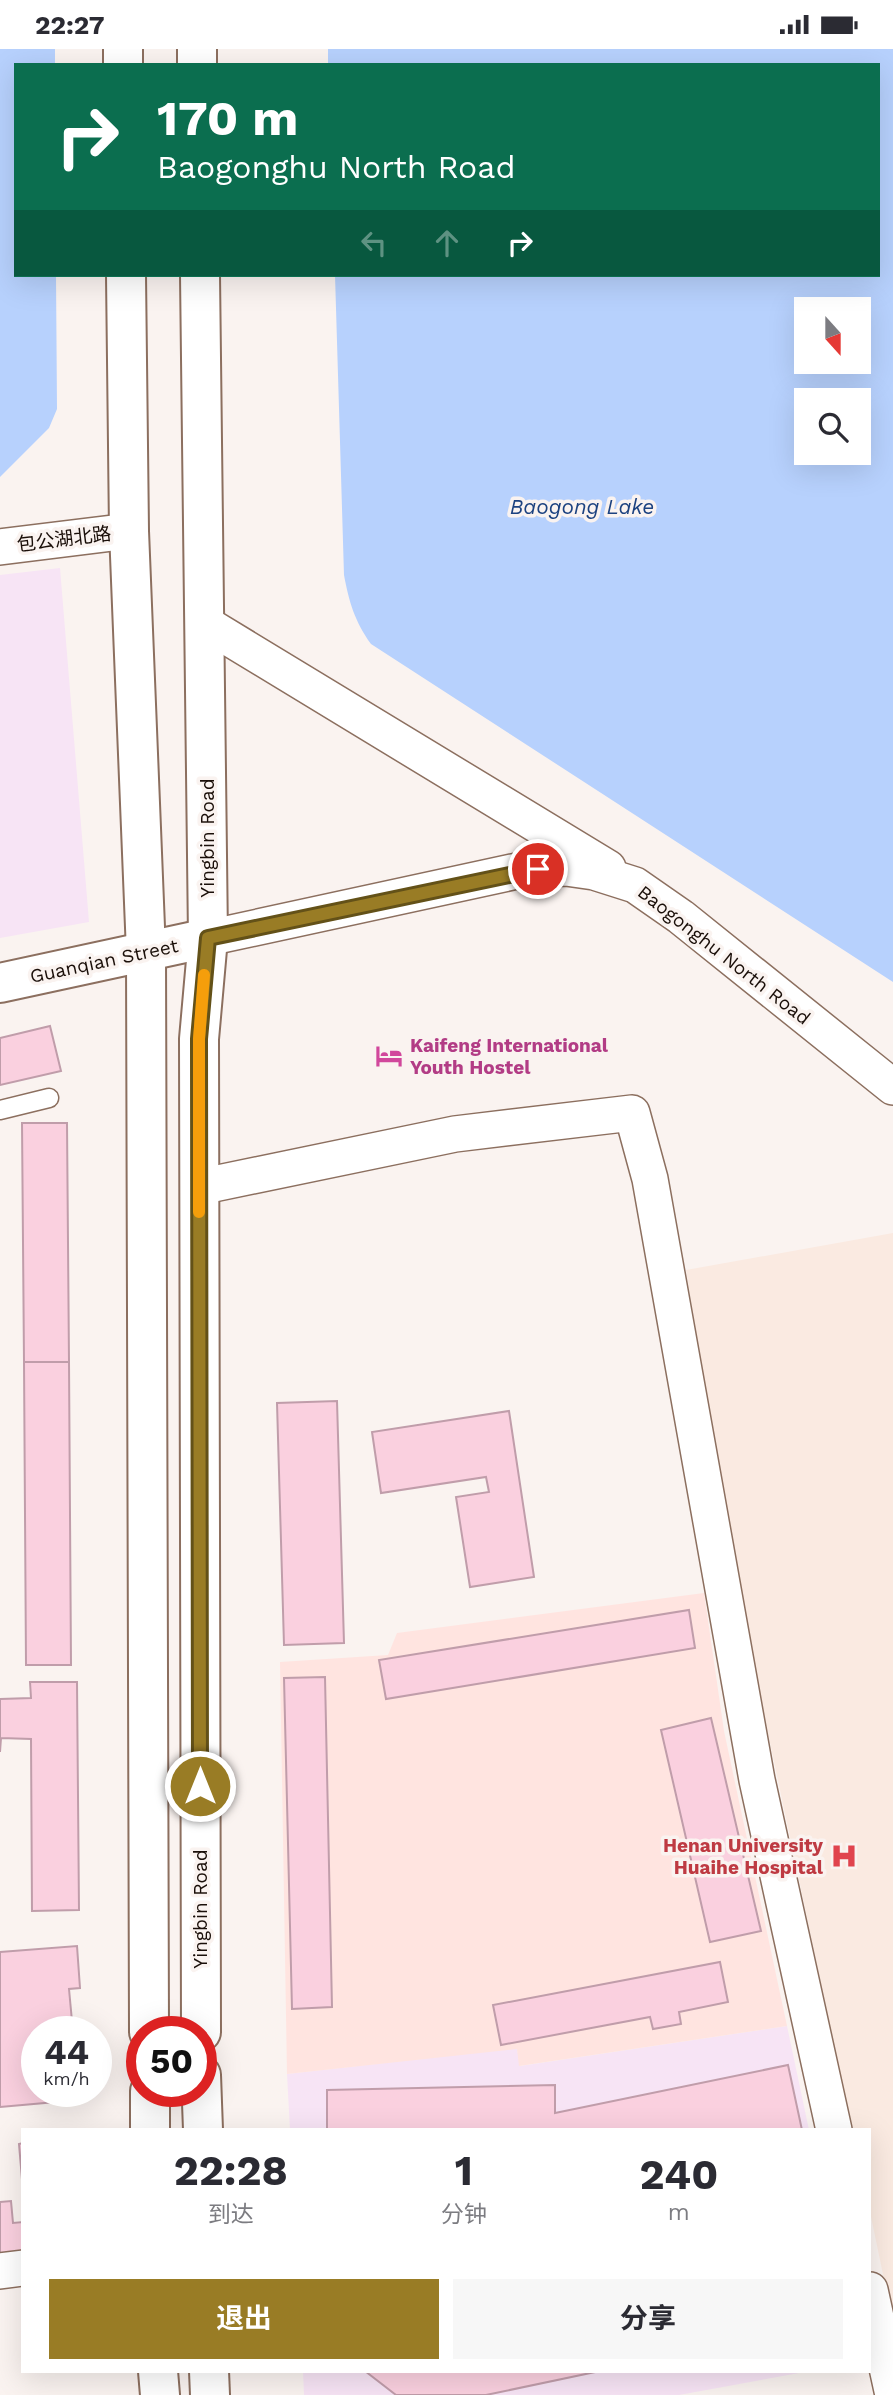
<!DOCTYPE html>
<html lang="zh">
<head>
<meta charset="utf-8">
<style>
  body { margin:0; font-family:"Work Sans","Noto Sans SC",sans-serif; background:#f7f7f7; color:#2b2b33; height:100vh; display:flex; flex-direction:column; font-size:26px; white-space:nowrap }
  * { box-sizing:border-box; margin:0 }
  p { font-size:23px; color:#7c7c81 }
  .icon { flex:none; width:38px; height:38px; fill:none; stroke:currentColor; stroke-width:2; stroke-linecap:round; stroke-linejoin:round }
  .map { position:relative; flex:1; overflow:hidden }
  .drawer { position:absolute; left:21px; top:2079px; width:850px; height:245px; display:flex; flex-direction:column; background:#fff; border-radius:0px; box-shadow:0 7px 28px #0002 }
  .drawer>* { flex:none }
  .top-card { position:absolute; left:14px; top:14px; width:866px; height:214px; border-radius:0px; box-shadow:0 7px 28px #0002; background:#0b6e4f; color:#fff; overflow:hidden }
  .needle { width:46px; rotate:159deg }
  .controls { position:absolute; left:794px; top:248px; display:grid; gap:14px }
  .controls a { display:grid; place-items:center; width:77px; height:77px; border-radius:0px; background:#fff; box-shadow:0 7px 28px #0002; font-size:35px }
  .speed { position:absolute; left:21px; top:1967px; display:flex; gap:14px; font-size:35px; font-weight:700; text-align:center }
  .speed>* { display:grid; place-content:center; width:91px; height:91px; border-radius:50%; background:#fff; box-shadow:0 7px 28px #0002; line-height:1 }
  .speed small { font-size:18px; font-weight:400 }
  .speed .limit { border:10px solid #d22; background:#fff; color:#111 }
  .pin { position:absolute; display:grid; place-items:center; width:60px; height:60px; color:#fff; margin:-30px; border:4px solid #fff; border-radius:50%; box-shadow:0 2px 7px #0007 }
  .me { position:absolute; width:77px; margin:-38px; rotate:0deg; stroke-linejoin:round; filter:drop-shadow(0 0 5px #0008) }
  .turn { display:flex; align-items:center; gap:24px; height:147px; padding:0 28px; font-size:32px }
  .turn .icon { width:91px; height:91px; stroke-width:2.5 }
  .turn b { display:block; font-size:49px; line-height:60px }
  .lanes { display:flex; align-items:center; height:66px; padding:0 28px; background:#0003; justify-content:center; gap:35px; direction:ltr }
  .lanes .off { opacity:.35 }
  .eta { display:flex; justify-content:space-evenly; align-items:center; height:119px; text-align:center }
  .eta b { font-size:42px; font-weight:700; line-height:49px }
  .primary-button { display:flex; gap:14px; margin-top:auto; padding:14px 28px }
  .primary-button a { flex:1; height:80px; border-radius:0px; background:#997c25; color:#fff; font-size:28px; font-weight:700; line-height:80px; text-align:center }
  .primary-button a+a { background:#f7f7f7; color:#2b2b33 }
  .status { display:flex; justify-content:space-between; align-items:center; height:49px; padding:0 35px; background:#fff; direction:ltr }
  .status svg { height:19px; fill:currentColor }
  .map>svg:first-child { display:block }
</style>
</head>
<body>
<div class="status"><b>22:27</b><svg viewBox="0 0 49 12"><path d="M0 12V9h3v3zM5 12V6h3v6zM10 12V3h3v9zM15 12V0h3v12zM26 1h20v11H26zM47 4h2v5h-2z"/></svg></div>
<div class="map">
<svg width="893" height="2346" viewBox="0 0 893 2346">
  <rect width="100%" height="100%" fill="#faf3f0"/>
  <g fill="#f7e4f5">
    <path d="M60,519L89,873L0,889V526Z"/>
    <path d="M787,1977L809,2081H290L287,2025L517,1999L520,2017Z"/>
    <path d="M303,2322H810L679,2346H304Z"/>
  </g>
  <path fill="#faeae1" d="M893,1184V2273L870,2163V2081H852L736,1533L686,1221Z"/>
  <path fill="#ffe4e0" d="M704,1544L724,1682L787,1977L519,2017L517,2000L287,2025L280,1613L388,1606L397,1584Z"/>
  <g fill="#b7d1fd" fill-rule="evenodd">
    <path d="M0,0H55V16H16V226H56L57,360L49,379L0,428Z"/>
    <path d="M328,0H893V933L371,595C355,573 349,553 344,526L335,226H878V16H328ZM807,261H859V313H807ZM807,352H859V404H807Z"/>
  </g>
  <g fill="#fad0df" stroke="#c09daa" stroke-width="2">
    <path d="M50,977L61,1022L0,1036V989Z"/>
    <path d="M22,1074H67L69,1313H24Z"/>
    <path d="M24,1313H69L71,1616H26Z"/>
    <path d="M337,1352L344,1594L284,1596L277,1354Z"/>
    <path d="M509,1362L534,1528L470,1538L456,1448L489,1443L486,1428L381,1444L372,1383Z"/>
    <path d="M689,1561L695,1599L386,1650L379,1611Z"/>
    <path d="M325,1628L332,1958L292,1960L284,1629Z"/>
    <path d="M30,1633H77L79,1861L32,1862L31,1690L1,1689L0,1703V1650L31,1649Z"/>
    <path d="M711,1669L761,1882L710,1893L661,1681Z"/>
    <path d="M77,1897L80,1939L69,1940L73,1983H37V2042H78V2051L0,2058V1903Z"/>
    <path d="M720,1913L728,1953L679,1963L681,1975L653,1980L650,1968L501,1996L493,1956Z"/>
    <path d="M788,2016L802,2081H327V2041L555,2036V2064Z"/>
    <path d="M23,2094V2142L19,2095Z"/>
    <path d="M11,2152L13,2174L23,2173V2206L0,2218V2153Z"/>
    <path d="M365,2322H600L486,2346H396Z"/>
  </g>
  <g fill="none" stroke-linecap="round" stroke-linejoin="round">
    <defs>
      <path id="service" d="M0,1061L49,1049"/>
      <g id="minor">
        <path d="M0,498L129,482"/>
        <path d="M206,575L608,819"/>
        <path d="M208,889L517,822L566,819L594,823L635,836L681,868L893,1038"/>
        <path d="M199,1138L455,1085L632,1064L650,1130L757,1731L834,2081"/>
        <path d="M0,2222L23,2219"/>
        <path d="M870,2241L893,2346"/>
      </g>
      <path id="tertiary" d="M0,934L208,889"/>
      <g id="secondary">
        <path d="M123,0V16"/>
        <path d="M197,0V16"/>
        <path d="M126,226L129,482L146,903L149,1983"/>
        <path d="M200,226L208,889L199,990L201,1983"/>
        <path d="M201,2026L203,2081"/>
        <path d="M150,2042V2081"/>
        <path d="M158,2322L160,2346"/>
        <path d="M209,2322L210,2346"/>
      </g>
    </defs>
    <use href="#service" stroke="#8c6f5f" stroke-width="21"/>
    <use href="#minor" stroke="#8c6f5f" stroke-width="38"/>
    <use href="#tertiary" stroke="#8c6f5f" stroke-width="42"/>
    <use href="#secondary" stroke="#8c6f5f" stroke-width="42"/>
    <use href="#service" stroke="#fff" stroke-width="18"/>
    <use href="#minor" stroke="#fff" stroke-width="35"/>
    <use href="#tertiary" stroke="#fff" stroke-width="38"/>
    <use href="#secondary" stroke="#fff" stroke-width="38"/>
  </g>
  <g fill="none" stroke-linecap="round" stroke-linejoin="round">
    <defs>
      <path id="route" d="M200,1737L199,990L208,889L538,820"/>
    </defs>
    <use href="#route" stroke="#635118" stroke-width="18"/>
    <use href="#route" stroke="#997c25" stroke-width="12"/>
    <path stroke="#f59e0b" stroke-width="12" d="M199,1163V990L204,926"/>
  </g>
  <defs>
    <symbol id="hotel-bare" viewBox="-9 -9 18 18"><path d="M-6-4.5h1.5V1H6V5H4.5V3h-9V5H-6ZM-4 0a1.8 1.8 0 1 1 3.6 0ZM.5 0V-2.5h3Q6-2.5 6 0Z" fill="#d1479c" stroke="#faf3f0" stroke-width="2.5" paint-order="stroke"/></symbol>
    <symbol id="hospital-bare" viewBox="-9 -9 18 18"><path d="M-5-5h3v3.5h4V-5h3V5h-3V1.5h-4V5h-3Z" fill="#e0444e" stroke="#faf3f0" stroke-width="2.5" paint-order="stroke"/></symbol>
  </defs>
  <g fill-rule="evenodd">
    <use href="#hotel-bare" x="370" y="988" width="38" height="38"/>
    <use href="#hospital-bare" x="825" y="1788" width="38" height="38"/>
  </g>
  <g text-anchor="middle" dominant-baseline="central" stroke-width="7" stroke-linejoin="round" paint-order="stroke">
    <g font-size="19" fill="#1a0f09" stroke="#faf3f0">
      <text transform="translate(64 490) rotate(-7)">包公湖北路</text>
      <text transform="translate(207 789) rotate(-90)">Yingbin Road</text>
      <text transform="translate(724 906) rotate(38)">Baogonghu North Road</text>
      <text transform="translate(104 912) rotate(-12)">Guanqian Street</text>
      <text transform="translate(200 1860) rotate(-90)">Yingbin Road</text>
    </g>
    <g font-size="19" font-weight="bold" fill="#b23c85" stroke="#faf3f0" text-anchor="start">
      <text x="410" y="996">Kaifeng International<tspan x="410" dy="22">Youth Hostel</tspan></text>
    </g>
    <g font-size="19" font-weight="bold" fill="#be3a42" stroke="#faf3f0" text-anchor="end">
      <text x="823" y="1796">Henan University<tspan x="823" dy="22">Huaihe Hospital</tspan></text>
    </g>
    <g font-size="21" font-style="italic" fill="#1c4280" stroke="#faf3f0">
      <text x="582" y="457">Baogong Lake</text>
    </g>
  </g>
</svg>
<div class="controls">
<a><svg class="needle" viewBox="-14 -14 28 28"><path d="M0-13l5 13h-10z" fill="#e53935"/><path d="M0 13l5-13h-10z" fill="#7c7c81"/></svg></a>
<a><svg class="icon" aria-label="search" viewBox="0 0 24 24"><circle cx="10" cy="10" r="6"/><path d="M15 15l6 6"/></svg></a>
</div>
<div class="speed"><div>44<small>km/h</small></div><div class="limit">50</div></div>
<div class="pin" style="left:538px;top:820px;background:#d93025"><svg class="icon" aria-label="arrive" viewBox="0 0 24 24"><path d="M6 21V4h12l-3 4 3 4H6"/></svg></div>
<svg class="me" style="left:200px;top:1737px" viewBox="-20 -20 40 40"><circle r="17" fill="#997c25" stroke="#fff" stroke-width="3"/><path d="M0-11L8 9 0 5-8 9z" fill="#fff"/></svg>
<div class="top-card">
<div class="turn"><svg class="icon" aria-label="right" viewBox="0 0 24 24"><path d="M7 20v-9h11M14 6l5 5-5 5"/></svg><div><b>170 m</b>Baogonghu North Road</div></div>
<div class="lanes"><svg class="icon off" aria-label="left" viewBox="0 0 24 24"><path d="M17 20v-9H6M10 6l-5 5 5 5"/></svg><svg class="icon off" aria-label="ahead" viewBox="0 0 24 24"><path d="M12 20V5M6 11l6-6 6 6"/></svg><svg class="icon" aria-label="right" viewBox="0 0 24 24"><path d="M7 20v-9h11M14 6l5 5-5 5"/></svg></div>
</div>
<section class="drawer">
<div class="eta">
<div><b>22:28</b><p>到达</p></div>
<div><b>1</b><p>分钟</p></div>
<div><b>240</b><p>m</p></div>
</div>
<div class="primary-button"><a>退出</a><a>分享</a></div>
</section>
</div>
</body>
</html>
